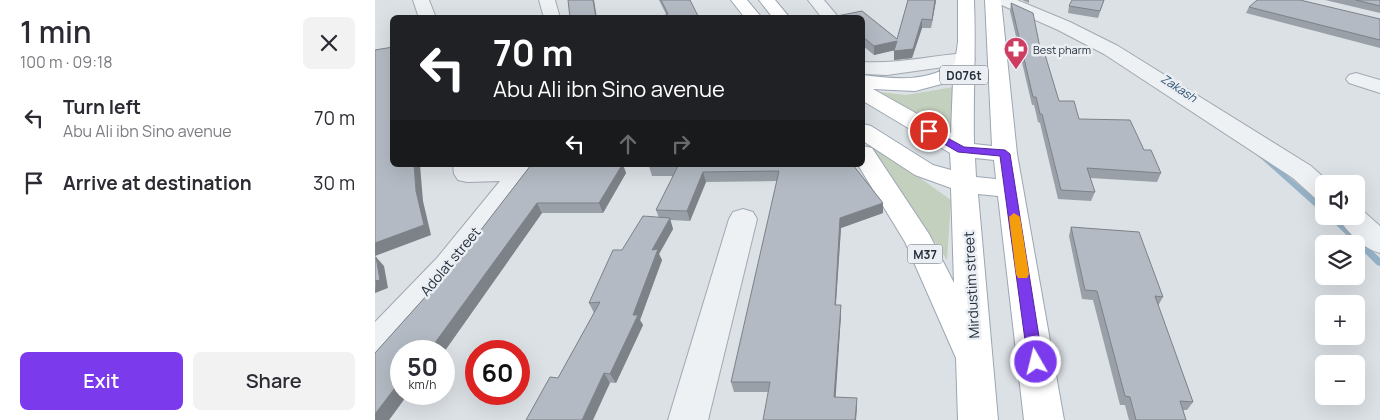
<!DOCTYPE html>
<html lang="en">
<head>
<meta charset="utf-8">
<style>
  body { margin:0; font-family:Manrope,sans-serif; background:#f2f2f3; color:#2b2b33; height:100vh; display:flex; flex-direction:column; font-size:19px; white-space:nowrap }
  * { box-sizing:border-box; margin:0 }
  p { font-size:16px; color:#7c7c81 }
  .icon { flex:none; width:28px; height:28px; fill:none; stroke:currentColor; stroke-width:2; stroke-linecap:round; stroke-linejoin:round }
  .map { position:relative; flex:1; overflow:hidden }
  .side { display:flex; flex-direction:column; background:#fff; width:375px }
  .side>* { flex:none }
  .banner { position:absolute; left:15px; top:15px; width:475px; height:152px; border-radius:8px; box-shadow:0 5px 20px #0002; background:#202124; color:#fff; overflow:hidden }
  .fabs { position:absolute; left:940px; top:175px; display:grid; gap:10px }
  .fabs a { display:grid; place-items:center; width:50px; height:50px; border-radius:8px; background:#fff; box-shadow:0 5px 20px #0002; font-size:25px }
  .speed { position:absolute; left:15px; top:340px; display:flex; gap:10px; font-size:25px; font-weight:700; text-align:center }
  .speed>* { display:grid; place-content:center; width:65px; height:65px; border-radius:50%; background:#fff; box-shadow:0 5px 20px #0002; line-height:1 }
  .speed small { font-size:12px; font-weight:400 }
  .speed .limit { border:8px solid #d22; background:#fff; color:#111 }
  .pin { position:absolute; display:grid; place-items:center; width:42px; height:42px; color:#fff; margin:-21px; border:2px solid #fff; border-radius:50%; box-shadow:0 1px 5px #0007 }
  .me { position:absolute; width:55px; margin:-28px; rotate:352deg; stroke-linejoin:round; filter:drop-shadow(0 0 4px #0008) }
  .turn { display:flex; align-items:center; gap:18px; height:105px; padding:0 20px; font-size:22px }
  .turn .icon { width:65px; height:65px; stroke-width:2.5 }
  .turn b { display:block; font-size:35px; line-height:42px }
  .lanes { display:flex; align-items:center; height:48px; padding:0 20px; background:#0003; justify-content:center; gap:25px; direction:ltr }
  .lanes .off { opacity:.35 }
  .round { display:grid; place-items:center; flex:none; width:52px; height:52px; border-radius:8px; background:#f2f2f3 }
  .head { display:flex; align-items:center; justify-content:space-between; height:85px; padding:0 20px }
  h1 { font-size:30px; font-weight:600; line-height:38px }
  .cta { display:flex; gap:10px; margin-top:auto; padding:10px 20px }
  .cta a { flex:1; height:58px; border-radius:8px; background:#7c3aed; color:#fff; font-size:20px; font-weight:600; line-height:58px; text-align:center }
  .cta a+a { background:#f2f2f3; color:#2b2b33 }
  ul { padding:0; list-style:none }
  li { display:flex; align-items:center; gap:15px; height:65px; padding:0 20px }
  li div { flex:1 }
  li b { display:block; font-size:19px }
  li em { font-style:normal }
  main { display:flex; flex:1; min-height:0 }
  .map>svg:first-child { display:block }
</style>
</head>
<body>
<main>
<section class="side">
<div class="head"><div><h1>1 min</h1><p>100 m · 09:18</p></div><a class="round"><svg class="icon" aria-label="close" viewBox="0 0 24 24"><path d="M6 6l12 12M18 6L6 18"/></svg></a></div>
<ul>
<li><svg class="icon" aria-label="left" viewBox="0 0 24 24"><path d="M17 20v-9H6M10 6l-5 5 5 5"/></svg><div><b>Turn left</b><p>Abu Ali ibn Sino avenue</p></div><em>70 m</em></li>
<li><svg class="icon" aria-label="arrive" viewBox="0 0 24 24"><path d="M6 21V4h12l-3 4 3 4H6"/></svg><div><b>Arrive at destination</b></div><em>30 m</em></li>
</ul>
<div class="cta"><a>Exit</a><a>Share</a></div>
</section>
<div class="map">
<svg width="1005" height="420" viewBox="0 0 1005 420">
  <rect width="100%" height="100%" fill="#dce1e6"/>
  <g fill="#c3d0bd">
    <path d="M579,87L577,128L571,132L561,131L505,92L531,95Z"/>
    <path d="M490,139L576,200L572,260Z"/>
  </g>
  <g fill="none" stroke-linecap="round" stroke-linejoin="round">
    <g fill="#96b2c7" fill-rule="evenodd">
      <path d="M884,152L886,153L949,206V212H946L882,155L881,154L882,153Z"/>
      <path d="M952,216H961L1005,258V266L1002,265Z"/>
    </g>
    <defs>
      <g id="minor">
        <path d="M38,0H54L61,18H44Z"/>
        <path d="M164,0H180L185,18H169Z"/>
        <path d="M433,0H449L464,18H447Z"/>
        <path d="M620,0H642L695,22L743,46L936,166L956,184H949V200L940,198L918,178L729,54L683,30L622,3Z"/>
        <path d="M590,53L597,55L600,59L597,63L512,75L488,74V62C522,64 556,56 590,53Z"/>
        <path d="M981,73L1005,80V93L974,83L971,79L974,75Z"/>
        <path d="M78,165H163L84,274L12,357L0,361V322L62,258L125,181L92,182L83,180L79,174Z"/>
        <path d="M981,208L986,209L1005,226V253C989,249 971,231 962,216H981Z"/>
        <path d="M368,209L378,212L382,219L333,420H293L354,219L358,212Z"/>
      </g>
      <g id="major">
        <path d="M356,0H372L387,18H370Z"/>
        <path d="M384,0H400L415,18H398Z"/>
        <path d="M583,0H599C601,48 598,96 599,144L617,146L610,0H626L642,154L689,420H649L623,196L603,194L623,420H583L581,358L530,242L483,165H488V146L497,148L554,234L579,283L576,188L540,175L488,141V124L496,126L558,165L576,170L575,153L488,101V75C521,79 551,83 580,63L583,42ZM578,81L576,133L498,89L540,91ZM600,158L619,160L621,179L601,177Z"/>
      </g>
    </defs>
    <use href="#minor" stroke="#a1a8b0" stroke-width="2"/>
    <use href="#major" stroke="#9ba6b2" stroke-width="2"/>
    <use href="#minor" fill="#eef1f4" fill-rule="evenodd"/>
    <use href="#major" fill="#fff" fill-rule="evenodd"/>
  </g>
  <g fill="#9aa0a8">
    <path d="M284,0H315L324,18H291V14Z"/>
    <path d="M533,0H561L556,28H547L537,58L519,60V50L499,55L488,46V18H462V16L487,11L522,39Z"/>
    <path d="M647,0H654V3Z"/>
    <path d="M729,0L723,18L693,13L694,6Z"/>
    <path d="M950,0H1005V13Z"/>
    <path d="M636,3L665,48L684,101L704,119L769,150L786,173L782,182L715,178L720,192L716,201L683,199L665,123L663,122L659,105H657L635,11Z"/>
    <path d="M874,7L1005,19V48L871,13Z"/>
    <path d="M156,165H248L251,173L228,213H167L69,352V351H26V394H33L14,420H0V353L78,266Z"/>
    <path d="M478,165L508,203V213L466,228L461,305H466V315L460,397L482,408L393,392H359L356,382L402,181L331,182L315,221L295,220L298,229L284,254L287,260L265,320L268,325L241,383L183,378L219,313L214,303L247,250L284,218L281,210L298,176H277L274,166Z"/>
    <path d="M696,227L788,297L783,306L818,402L812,410H808L811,420H754L750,405H745L718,300L707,299L694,236Z"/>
  </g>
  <g fill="#7d8288">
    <path d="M218,0H219L222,18H221Z"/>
    <path d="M560,0L561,1L556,28L557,20Z"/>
    <path d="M547,19V28L537,58L519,60V51Z"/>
    <path d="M522,41L521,50L499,55V46Z"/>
    <path d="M39,165H45L48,201L56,235L0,256V243L41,191Z"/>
    <path d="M247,165H248L251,173L228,213L224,203Z"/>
    <path d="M328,172L331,182L315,221L312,211Z"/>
    <path d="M162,203L167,213L69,352V351H54Z"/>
    <path d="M508,203V213L466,228L460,315V305L465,218Z"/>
    <path d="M295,218L298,229L284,254L287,260L265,320L268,325L241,383L235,374L258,315L277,250Z"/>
    <path d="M1,257L9,266L13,288L0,293Z"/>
    <path d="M466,305V315L460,407L459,397Z"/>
    <path d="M229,373L235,383L218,420H207Z"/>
    <path d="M26,380V394H33L14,420H0V414Z"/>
    <path d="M482,398V408L481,420H480Z"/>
  </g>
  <g fill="#b3bac3" stroke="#7d8288">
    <path d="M193,0H218L221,18H195Z"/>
    <path d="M286,0H315L324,18H292L291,14H293Z"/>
    <path d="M533,0H560L557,20L547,19L538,49L519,51L522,41L499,46L488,37V18H463L462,16L487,11L522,39Z"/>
    <path d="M697,0H729L725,11L694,6Z"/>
    <path d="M882,0H925L1005,19V40L874,7Z"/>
    <path d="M981,0H1005V6Z"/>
    <path d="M636,3L658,13L665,48H668L684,101H699L704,119L755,120L769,150H776L786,173L712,168L720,192L686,190L667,114H665L661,97H658Z"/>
    <path d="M18,47V165H39L41,191L49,225L0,243V50Z"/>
    <path d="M156,165H247L224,203H162L54,351H26V380L0,414V353L78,266Z"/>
    <path d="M274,165H478L508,203L465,218L460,305H466L459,397L482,398L480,420H388L395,382H356L404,171L328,172L312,211L281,210L303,166H274Z"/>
    <path d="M268,216L295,218L277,250L283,249L258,315H263L235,374L229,373L207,420H151L175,377L183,378L225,302L214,303L238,250H247Z"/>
    <path d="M696,227L764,232L788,297L780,296L818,402L805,401L811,420H761L755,397L750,396L722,291L710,290Z"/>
    <path d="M0,257H1L5,280L0,281Z"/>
  </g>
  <path fill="#7c3aed" stroke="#51269a" d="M554,128L589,147L630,150L635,154L668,362L666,367L661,369L656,367L653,362L625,156L583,152L550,133L549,131Z"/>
  <path fill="#f59e0b" d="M639,213L645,217L654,274L652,278H643L641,274L634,217Z"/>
  <defs>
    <symbol id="pharmacy-pin" viewBox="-11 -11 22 30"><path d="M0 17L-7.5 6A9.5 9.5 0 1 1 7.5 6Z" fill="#ce3d61" stroke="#ebeff4"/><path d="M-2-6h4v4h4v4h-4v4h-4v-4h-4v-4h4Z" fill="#fff"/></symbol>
  </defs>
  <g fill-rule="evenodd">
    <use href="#pharmacy-pin" x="627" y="35" width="28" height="38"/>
  </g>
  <g text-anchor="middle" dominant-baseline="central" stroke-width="5" stroke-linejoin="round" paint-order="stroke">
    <g font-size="11" fill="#25303c" stroke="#ebeff4" text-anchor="start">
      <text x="658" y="49">Best pharm</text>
    </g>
    <g fill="#ebeff4" stroke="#606973" stroke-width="1">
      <rect x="565" y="65.5" width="48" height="19" rx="4"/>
      <rect x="532.5" y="244.5" width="35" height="19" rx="4"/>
    </g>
    <g font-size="12" font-weight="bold" fill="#25303c">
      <text x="589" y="75">D076t</text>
      <text x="550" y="254">M37</text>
    </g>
    <g font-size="12" font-style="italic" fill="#305370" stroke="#ebeff4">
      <text transform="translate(804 88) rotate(33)">Zakash</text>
    </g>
    <g font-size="14" fill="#25303c" stroke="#ebeff4">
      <text transform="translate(75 261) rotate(-50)">Adolat street</text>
      <text transform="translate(596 285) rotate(-93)">Mirdustim street</text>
    </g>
  </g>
</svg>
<div class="fabs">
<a><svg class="icon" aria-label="sound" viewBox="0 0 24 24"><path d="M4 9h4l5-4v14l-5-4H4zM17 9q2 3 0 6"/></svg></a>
<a><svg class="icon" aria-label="layers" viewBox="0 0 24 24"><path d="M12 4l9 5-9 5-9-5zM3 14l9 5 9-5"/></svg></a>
<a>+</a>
<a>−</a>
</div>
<div class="speed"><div>50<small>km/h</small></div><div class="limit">60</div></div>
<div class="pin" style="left:554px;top:131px;background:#d93025"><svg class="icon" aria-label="arrive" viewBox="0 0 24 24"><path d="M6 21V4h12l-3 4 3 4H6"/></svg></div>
<svg class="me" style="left:661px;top:362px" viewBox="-20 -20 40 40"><circle r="17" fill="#7c3aed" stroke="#fff" stroke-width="3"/><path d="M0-11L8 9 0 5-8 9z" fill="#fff"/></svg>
<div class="banner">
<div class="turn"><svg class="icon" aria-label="left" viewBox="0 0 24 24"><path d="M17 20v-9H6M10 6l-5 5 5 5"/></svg><div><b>70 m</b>Abu Ali ibn Sino avenue</div></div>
<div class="lanes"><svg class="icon" aria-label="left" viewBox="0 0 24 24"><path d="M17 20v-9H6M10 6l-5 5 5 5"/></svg><svg class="icon off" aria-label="ahead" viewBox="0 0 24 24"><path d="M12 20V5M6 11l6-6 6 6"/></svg><svg class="icon off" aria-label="right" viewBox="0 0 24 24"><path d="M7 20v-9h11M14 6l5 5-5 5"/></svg></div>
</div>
</div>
</main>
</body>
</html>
